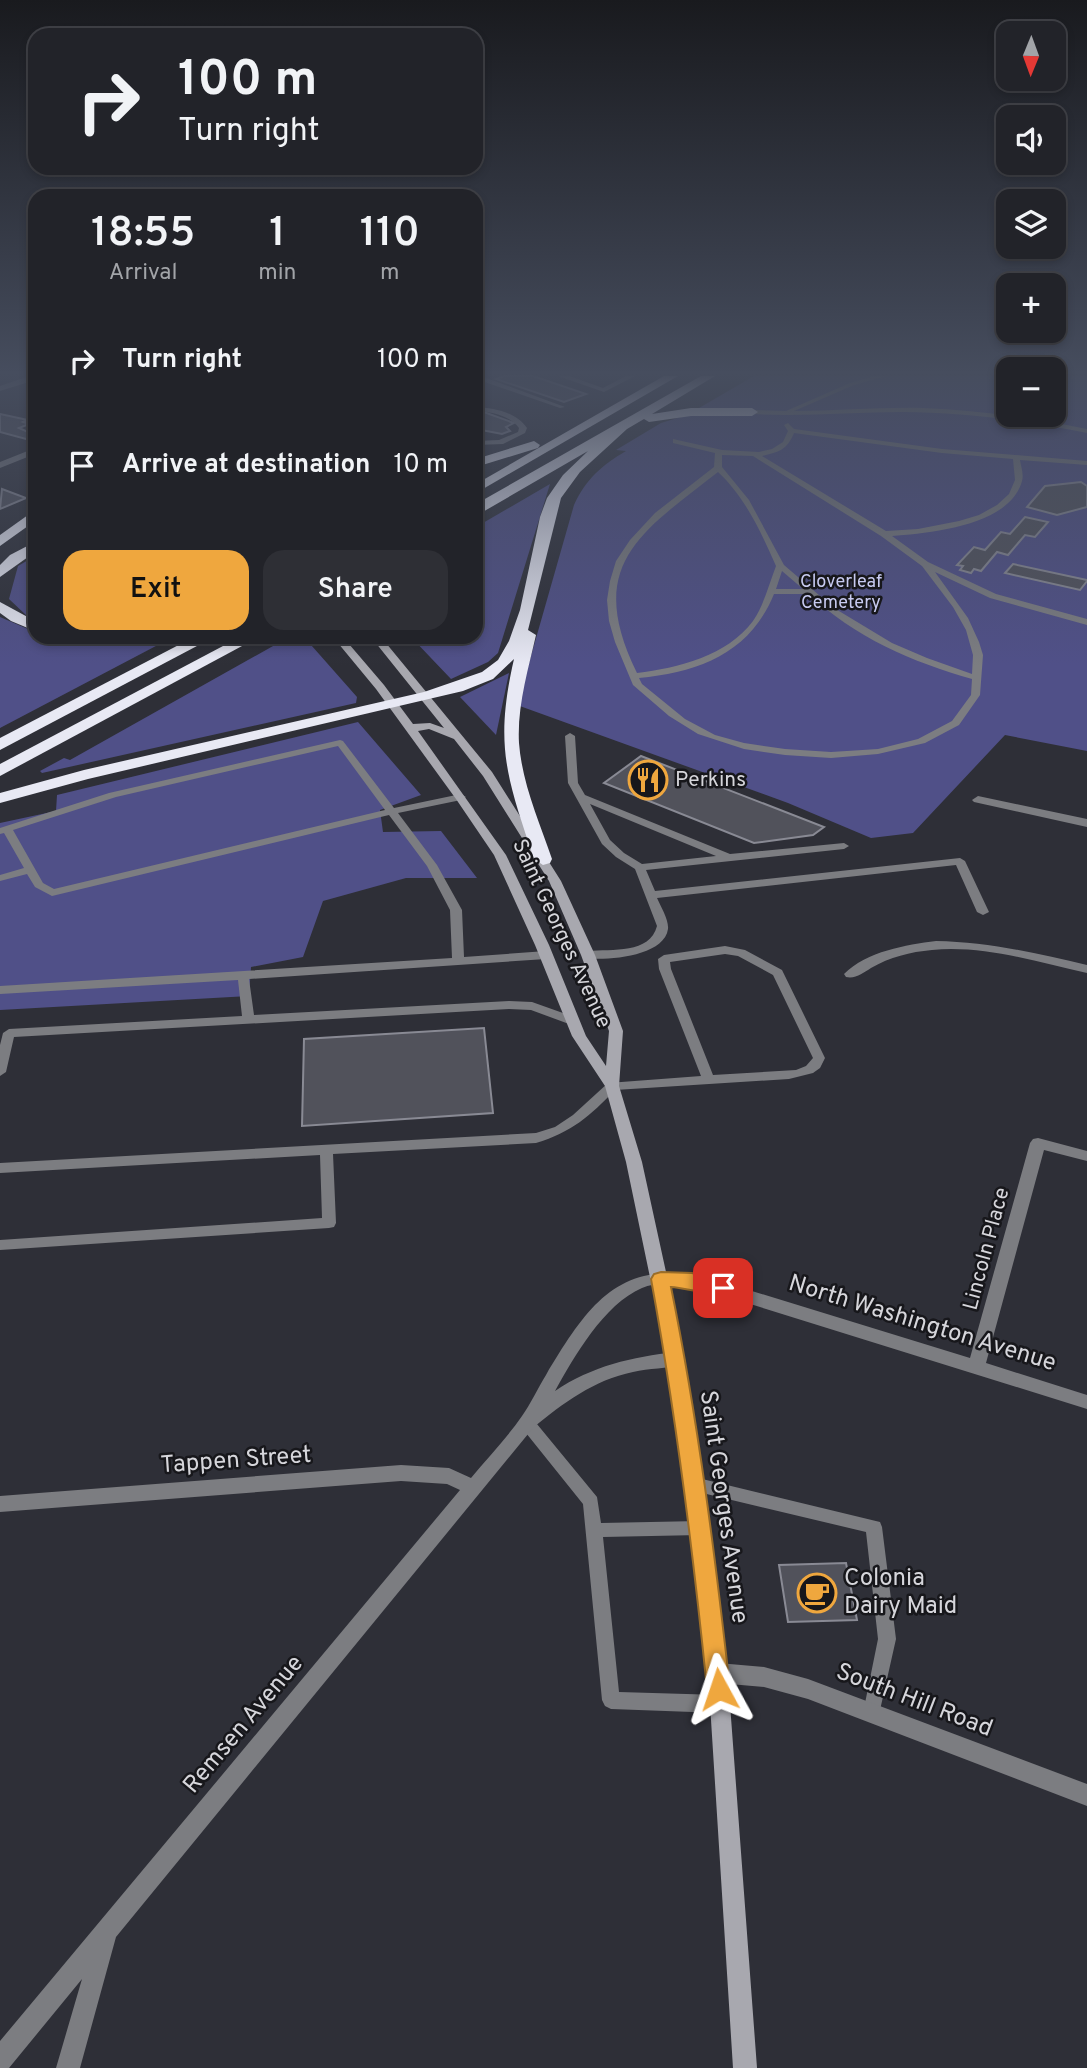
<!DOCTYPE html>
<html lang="en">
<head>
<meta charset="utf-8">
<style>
  body { margin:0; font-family:Overpass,sans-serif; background:#2e2f35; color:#f1f3f6; height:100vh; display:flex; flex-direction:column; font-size:26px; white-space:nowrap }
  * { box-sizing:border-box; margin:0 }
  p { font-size:23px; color:#a2a4a8 }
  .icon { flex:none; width:38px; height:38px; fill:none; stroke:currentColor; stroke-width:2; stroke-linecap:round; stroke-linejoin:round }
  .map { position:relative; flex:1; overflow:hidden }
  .drawer { position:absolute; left:28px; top:189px; width:455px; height:455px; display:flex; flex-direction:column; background:#222329; border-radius:21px; box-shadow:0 4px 10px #0003,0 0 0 2px #3f4046 }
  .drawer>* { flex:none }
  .hud { position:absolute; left:28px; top:28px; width:455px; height:147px; border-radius:21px; box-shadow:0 4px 10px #0003,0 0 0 2px #3f4046; background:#222329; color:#f1f3f6; overflow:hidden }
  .needle { width:46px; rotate:181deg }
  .fabs { position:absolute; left:996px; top:21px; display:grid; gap:14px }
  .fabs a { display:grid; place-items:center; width:70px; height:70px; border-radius:14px; background:#222329; box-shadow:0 4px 10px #0003,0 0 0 2px #3f4046; font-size:35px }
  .pin { position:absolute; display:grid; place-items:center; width:60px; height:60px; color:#fff; margin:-30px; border-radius:14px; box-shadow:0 4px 10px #0006 }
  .me { position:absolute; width:77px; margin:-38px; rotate:355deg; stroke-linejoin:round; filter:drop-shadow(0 0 5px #0008) }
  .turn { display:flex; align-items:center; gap:24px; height:147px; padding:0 35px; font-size:32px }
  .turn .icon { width:91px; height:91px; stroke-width:2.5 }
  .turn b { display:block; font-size:49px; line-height:60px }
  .eta { display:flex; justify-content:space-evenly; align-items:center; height:119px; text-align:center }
  .eta b { font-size:42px; font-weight:600; line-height:49px }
  .button { display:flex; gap:14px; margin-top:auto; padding:14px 35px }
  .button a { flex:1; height:80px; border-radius:21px; background:#efa73e; color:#111; font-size:28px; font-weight:600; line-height:80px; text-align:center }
  .button a+a { background:#2e2f35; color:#f1f3f6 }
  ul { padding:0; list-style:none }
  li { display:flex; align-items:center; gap:21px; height:105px; padding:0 35px }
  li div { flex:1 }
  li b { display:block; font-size:26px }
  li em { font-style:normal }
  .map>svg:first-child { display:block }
</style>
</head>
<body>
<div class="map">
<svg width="1087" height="2068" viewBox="0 0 1087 2068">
  <rect width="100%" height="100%" fill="#2e2f37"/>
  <g fill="#505088">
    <path d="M754,376H1008V415H1054V376H1087V751L1005,735L913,833L871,838L788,803L517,705L574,505C586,479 602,465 626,451L616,450L661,423L687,415Z"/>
    <path d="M550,484L498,653L488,662L451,679L411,637H476V527Z"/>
    <path d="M35,556V618L27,616L9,599L18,566Z"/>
    <path d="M0,617L35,632V637H173L0,728Z"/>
    <path d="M289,637H304L357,697L356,703L42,773L40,771L64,758L70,760Z"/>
    <path d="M509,673L496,735L460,697Z"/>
    <path d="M358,722L421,795L380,810L383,832L441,831L477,878H406L323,901L303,957L251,967L249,996L0,1010V823L56,811L57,795Z"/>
  </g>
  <g fill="#51525b" stroke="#898a94" stroke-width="2">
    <path d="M504,376H533L586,394L564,402L496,379Z"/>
    <path d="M481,411L514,423L506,427L510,431L502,434L476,429V413Z"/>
    <path d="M0,414L28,420L23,422L29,424L19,428L35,435L26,439L0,432Z"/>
    <path d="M1081,482L1087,486V507L1057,515L1027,507L1045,486Z"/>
    <path d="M2,489L26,498L0,509Z"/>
    <path d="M1025,517L1048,522L1035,537L1025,535L1008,555L997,552L981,571L974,569L971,573L960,570L963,566L957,565L974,547L985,550L1001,532L1010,534Z"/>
    <path d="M1013,564L1087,580V581L1080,590L1005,573Z"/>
    <path d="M641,756L824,827L813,835L754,843L604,783Z"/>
    <path d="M484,1028L493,1113L302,1126L304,1039Z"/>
    <path d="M846,1563L857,1620L788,1622L779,1565Z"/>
  </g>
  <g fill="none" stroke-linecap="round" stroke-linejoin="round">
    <g fill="#7c7d81" fill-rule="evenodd">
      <path d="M476,376H481L565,407L560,408L476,379Z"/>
      <path d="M558,376H569L603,388L626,376H635L604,392Z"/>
      <path d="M874,376H886L854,385L794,411C837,411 880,407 923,408C978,410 1033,418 1087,429V433C1026,421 964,412 902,412C852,412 802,417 752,414L749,412L752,410L786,411L850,383Z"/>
      <path d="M476,407C494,408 516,412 527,428L525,433L503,444L476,445V441L499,440L518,432L519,428C509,415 492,412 476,411Z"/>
      <path d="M788,423L794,429L942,449L1087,461V465L1020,460C1021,467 1024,474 1022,481C1010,526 930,533 892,536L928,562L996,594L1087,619V625L990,598L935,572L968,618L979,642L983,655L980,695L959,725L925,743L878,754L831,758L785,755L744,749L698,734L669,716L633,685L615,642L609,621L607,600L610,581L616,561L630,540L655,513L714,467L715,453L673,443V439L722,450L759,452L772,449L783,442L788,431L784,425ZM794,433L942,453L1013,459L1015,480L1009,494L997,505L979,515L959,521L918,529L886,531L762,456C779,452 787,450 794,433ZM722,455L753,456L881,536L922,566L953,607L966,630L973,655L972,674L927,658L892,643L834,608L784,565L749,500L722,467ZM718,472C745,497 761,532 776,566C769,584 764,605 753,621C727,656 678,668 637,673C584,565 640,533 718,472ZM782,571L803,589H776ZM774,594H809C854,637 912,662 972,679L971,695L952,721L918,739L878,749L831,752L785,749L744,743L715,735L685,719L642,684L639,678C699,672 750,653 774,594Z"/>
      <path d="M570,733L575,736L578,783L585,795L730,854L844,843L849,846L844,849L646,870L655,891L960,858L965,861L989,912L983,915L977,912L956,865L657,898C661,907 669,920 668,929C664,957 605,961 584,958L582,955L588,951C612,949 650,954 657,926L635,869L616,857L602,844L568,783L565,736ZM590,804L716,856L642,864L624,853L610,840Z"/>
      <path d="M340,740L343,741L394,808L461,794L466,797L461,800L398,813L437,865L462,910L464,957L546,951L552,955L546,959L249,979L254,1015L509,1001L532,1002L577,1018L579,1021L577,1024H569L531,1010L509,1009L14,1037L6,1072L0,1076V1045L3,1033L9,1029L242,1016L238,980L0,994V986L452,958L450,910L427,866L389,815L52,896L35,887L27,874L0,881V875L24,868L4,833L0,834V828L109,793ZM338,746L385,810L54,889L43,883L13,830L116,797Z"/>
      <path d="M725,946L745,950L782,970L825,1058L820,1068L813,1073L789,1079L615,1090C590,1116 572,1132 536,1143L333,1154L336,1223L334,1227L329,1228L0,1250V1240L322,1218L320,1155L0,1173V1163L536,1133L555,1127L573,1115L608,1083L701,1076L659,969L658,959L664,955ZM725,954L738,956L773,975L813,1058L806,1066L796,1070L713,1075L671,969L670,962Z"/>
      <path d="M527,1417L532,1418L597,1497L601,1523L700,1521L706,1523L708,1528L706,1533L700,1535L603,1537L619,1692L720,1695L726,1698L729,1704L726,1710L720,1713L611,1709L605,1706L602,1700L583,1504L522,1428L519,1423L522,1418Z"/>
      <path d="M694,1477L880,1522L882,1527L896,1639L878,1719L872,1722L866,1719L863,1713L878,1639L866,1532L694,1491L688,1489L686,1484L688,1479Z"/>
    </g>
    <g fill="#7c7d81" fill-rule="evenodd">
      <path d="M29,376H35V380L0,391V386Z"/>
      <path d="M35,448V454L0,468V462Z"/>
      <path d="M978,796L1087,819V827L974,802L972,800Z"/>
      <path d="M936,941C988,942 1037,953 1087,965V973C1038,962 984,945 932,950C910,952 890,957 871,968C863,973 856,979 846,977L844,974C867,951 906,945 936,941Z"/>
      <path d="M1038,1138L1087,1151V1161L1044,1150L986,1363L1087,1395V1409L702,1289C684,1285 660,1280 642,1288C604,1304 574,1357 555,1391C592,1366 632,1357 676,1352L682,1354L685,1359L682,1364C667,1369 649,1368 633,1372C594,1380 563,1403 533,1428L116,1937L80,2068H56L82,1979L9,2068H0V2041L460,1490L447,1484L401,1481L0,1512V1496L401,1465L449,1468L471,1478C488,1457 507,1438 522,1416C530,1405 538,1388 546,1375C589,1303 621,1256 713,1279L970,1358L1030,1143L1033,1139Z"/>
      <path d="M718,1663L764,1667L808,1679L1087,1784V1806L808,1699L764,1687L718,1683L711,1680L708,1673L711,1666Z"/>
    </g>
    <path fill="#a8a8af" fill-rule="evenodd" d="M333,637H343L384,685L413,724L430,723L444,728L371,637H381L492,772L561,881L595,955L623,1031L619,1086L642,1162L685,1359L715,1560L730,1704L757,2068H733L710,1704L695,1560L667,1359L626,1162L605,1086L572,1036L535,945L494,855L456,799L376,689ZM429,729L454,739L483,776L549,881L581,955L609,1031L606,1066L586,1036L549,945L506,855L418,731Z"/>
    <g fill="#e8e9f4" fill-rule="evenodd">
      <path d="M664,376H678L476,493V484Z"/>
      <path d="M701,376H715L652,414L691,408H752L758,412L752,416H691L649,422L644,419L627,429L580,472L561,498L528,630L536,635C528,670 517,707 519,743C522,783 539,821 552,859L550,863L543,865L534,859C507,778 494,746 514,659L493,679L463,691L88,779L0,803V793L84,770L424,692L482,672L498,660L509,641L520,610L540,517L547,498L563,475L588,451L481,513L476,514V504Z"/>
      <path d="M534,441L540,445L538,448L476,467V459Z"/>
      <path d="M35,510V521L0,546V535Z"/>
      <path d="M35,542V552L0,577V565L10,555Z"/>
      <path d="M0,602L35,621V631L11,621L0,613Z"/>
      <path d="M194,637H214L0,750V738Z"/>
      <path d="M240,637H259L0,776V764Z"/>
    </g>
  </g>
  <linearGradient id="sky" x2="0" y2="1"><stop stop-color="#191a1e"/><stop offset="0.56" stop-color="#464d5e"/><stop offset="1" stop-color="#464d5e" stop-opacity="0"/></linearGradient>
  <rect width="1087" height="666" fill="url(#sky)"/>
  <path fill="#efa73e" stroke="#9b6d28" stroke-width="2" d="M661,1272L692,1273L729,1283L732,1288L729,1293C716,1297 687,1288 671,1287C698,1420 715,1554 730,1689L727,1696L719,1700L711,1696L707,1689C693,1551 676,1415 651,1279L654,1274Z"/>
  <defs>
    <symbol id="restaurant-ring" viewBox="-11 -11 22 22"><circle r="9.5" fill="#17171b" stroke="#efa73e" stroke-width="1.5"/><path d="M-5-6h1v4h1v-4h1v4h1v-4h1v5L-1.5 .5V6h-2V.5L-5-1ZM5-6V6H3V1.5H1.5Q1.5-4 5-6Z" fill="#efa73e"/></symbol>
    <symbol id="cafe-ring" viewBox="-11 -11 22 22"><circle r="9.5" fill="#17171b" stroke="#efa73e" stroke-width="1.5"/><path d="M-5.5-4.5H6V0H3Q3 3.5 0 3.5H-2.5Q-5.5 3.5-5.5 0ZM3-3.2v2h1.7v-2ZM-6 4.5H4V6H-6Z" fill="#efa73e"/></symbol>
  </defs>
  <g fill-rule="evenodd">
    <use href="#restaurant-ring" x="626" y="758" width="44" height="44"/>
    <use href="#cafe-ring" x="795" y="1571" width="44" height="44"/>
  </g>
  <g text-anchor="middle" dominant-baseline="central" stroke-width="5" stroke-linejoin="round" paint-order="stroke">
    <g font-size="18" fill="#c8cbf1" stroke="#17171b">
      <text x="841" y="582">Cloverleaf<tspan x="841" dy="21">Cemetery</tspan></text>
    </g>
    <g font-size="21" fill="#d6d6db" stroke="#17171b" text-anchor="start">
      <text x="675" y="780">Perkins</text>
    </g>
    <g font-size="21" fill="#d6d6db" stroke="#17171b">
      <text transform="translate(561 934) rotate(65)">Saint Georges Avenue</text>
      <text transform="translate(987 1249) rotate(-75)">Lincoln Place</text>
    </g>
    <g font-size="24" fill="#d6d6db" stroke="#17171b">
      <text transform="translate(922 1324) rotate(17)">North Washington Avenue</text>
      <text transform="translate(236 1461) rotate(-4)">Tappen Street</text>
      <text transform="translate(723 1507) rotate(82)">Saint Georges Avenue</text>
      <text transform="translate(914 1701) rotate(21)">South Hill Road</text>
      <text transform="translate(244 1725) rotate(-50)">Remsen Avenue</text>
    </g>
    <g font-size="24" fill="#d6d6db" stroke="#17171b" text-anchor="start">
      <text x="844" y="1579">Colonia<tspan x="844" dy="28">Dairy Maid</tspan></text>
    </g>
  </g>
</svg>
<div class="fabs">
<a><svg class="needle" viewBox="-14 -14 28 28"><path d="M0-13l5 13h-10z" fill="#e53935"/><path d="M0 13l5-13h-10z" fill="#a2a4a8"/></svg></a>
<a><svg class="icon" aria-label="sound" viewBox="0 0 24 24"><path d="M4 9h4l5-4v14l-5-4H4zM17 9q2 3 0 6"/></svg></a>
<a><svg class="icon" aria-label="layers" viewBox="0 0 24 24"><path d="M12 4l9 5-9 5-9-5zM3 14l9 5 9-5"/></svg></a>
<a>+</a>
<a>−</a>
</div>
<div class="pin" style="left:723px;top:1288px;background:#d93025"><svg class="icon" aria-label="arrive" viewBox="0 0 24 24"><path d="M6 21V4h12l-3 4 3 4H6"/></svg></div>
<svg class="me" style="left:719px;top:1689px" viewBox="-20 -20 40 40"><path d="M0-17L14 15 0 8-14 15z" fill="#efa73e" stroke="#fff" stroke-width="4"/></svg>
<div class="hud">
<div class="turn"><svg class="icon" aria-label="right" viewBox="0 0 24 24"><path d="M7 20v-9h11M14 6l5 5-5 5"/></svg><div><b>100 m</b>Turn right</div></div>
</div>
<section class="drawer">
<div class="eta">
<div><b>18:55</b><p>Arrival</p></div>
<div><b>1</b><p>min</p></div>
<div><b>110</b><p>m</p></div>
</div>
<ul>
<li><svg class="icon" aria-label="right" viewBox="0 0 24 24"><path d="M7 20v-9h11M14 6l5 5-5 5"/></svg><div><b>Turn right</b></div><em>100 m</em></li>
<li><svg class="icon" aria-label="arrive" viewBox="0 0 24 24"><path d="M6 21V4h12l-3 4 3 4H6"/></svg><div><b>Arrive at destination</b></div><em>10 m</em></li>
</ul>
<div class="button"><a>Exit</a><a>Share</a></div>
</section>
</div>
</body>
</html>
